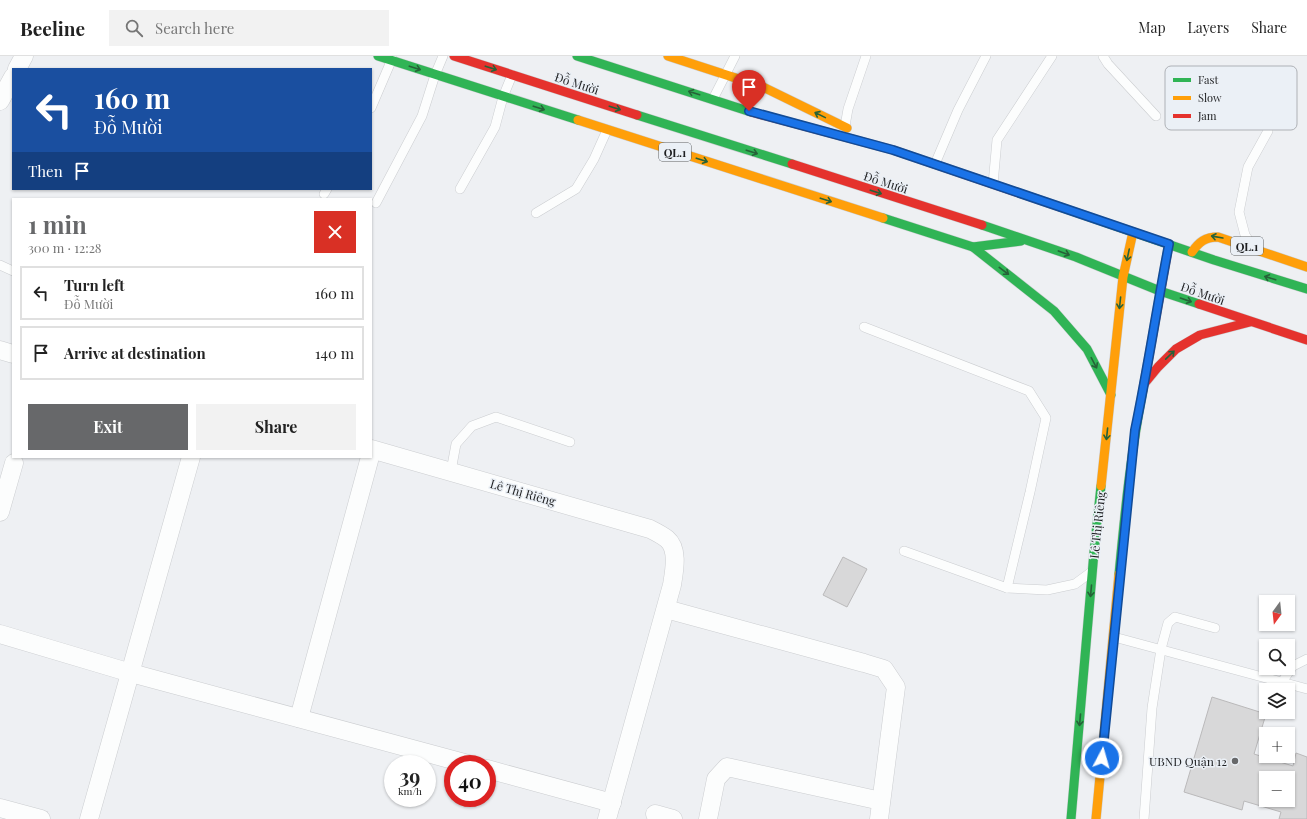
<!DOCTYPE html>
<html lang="en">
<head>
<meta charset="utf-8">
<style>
  body { margin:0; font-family:"Playfair Display",serif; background:#f2f2f2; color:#222; height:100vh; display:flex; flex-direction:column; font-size:15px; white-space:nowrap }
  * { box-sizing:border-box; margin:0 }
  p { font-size:13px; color:#767676 }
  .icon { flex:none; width:22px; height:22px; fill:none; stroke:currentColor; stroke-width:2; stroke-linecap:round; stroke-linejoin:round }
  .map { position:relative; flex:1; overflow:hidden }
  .side { position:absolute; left:12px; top:142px; width:360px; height:260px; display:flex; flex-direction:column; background:#fff; border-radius:0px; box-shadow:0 1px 3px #0004 }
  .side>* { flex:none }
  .top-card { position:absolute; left:12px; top:12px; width:360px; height:122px; border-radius:0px; box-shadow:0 1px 3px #0004; background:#1a4fa0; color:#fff; overflow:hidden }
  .needle { width:26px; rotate:195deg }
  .buttons { position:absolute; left:1259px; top:539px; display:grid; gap:8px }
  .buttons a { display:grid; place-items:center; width:36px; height:36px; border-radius:0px; background:#fff; box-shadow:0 1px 3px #0004; font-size:20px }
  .speed { position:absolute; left:384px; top:699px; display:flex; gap:8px; font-size:20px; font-weight:700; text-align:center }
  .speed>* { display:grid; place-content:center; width:52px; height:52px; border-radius:50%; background:#fff; box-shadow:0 1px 3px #0004; line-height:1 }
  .speed small { font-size:10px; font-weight:400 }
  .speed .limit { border:6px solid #d22; background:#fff; color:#111 }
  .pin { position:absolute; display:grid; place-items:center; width:34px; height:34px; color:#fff; margin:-41px -17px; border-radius:50% 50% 50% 0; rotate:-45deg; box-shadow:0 0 4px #0007 }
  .pin .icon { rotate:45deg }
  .me { position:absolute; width:44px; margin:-22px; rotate:6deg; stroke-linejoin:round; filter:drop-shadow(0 0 3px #0008) }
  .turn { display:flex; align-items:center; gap:14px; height:84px; padding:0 16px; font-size:18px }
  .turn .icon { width:52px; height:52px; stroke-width:2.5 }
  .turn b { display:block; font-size:28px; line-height:34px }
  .then { display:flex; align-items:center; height:38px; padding:0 16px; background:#0003; gap:8px; font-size:15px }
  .round { display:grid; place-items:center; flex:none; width:42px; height:42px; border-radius:0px; background:#f2f2f2 }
  .head { display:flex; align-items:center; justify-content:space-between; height:68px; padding:0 16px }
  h1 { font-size:24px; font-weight:700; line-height:30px; color:#67686a }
  .button { display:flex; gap:8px; margin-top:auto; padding:8px 16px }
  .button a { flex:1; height:46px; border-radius:0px; background:#67686a; color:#fff; font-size:16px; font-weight:700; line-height:46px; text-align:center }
  .button a+a { background:#f2f2f2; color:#222 }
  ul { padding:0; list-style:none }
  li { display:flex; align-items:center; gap:12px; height:54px; margin:0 8px 6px; padding:0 8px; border:2px solid #e0e0e0; border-radius:0px }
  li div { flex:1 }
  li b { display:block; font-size:15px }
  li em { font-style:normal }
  header { display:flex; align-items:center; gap:24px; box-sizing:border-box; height:56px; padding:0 20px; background:#fff; border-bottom:1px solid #e0e0e0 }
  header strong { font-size:19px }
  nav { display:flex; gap:22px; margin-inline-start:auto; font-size:14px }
  .search { width:280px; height:36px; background:#f2f2f2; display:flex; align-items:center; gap:10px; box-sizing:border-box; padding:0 14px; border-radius:0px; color:#767676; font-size:15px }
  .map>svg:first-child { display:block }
</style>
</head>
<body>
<header>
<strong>Beeline</strong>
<div class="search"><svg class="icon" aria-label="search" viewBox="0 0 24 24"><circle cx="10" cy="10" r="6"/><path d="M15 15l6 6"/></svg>Search here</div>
<nav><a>Map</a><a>Layers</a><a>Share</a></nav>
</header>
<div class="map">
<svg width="1307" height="763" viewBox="0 0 1307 763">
  <rect width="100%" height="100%" fill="#eef0f3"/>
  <g fill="#d8d8d9" stroke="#bab9ba" fill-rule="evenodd">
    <path d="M843,501L867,513L847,551L823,539Z"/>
    <path d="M1212,641L1266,658L1254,698L1293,710L1296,697L1307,701V763H1279L1281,756L1244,745L1242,754L1184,736ZM1266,722H1288V744H1266Z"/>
  </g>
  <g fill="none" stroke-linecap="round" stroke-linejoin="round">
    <defs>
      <g id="lane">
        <path d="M1103,0L1108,8L1156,60"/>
        <path d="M713,43L735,0"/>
        <path d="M371,52L392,3"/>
        <path d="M845,70L848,53L866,0"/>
        <path d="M935,108L958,54L986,0"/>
        <path d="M993,128L997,84L1052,0"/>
        <path d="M460,133L495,71L503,41L512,19"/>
        <path d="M324,138L327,133"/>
        <path d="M376,147L422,60L435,19L443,0"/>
        <path d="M536,157L576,133L594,103L607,74"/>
        <path d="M1251,188L1245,179L1239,156L1248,111L1268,75"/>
        <path d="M0,209L13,215"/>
        <path d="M864,271L1029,335L1046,362L1030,436L1007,532"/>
        <path d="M451,415L456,388L472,370L496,361L570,386"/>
        <path d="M904,495L1007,532L1047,534L1075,528L1090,517"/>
        <path d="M1114,581L1307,633"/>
        <path d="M1282,626L1293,610L1307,603"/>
        <path d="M1144,763L1152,652L1161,593L1168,567L1175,561L1215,572"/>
      </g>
      <g id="street">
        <path d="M17,13L24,0"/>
        <path d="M0,45L13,21"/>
        <path d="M0,294L13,298"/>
        <path d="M371,393L650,473C656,476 662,479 667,483C679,493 674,516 672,529L607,763"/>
        <path d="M0,456L14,407"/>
        <path d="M666,553L864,607L884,613L896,631L879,763"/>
        <path d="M0,578L131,617L468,708"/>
        <path d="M299,662L370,401"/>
        <path d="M487,713L612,747"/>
        <path d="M0,752L41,763"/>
        <path d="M655,758L673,763"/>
        <path d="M89,763L191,401"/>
        <path d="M708,763L716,723L727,711L881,745"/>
      </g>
      <g id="fast">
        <path d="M378,0L578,64"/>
        <path d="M577,0L751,56"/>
        <path d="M637,59L792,108"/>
        <path d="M1060,151L1214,204L1307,233"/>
        <path d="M883,162L973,191L1021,185"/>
        <path d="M982,169L1076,201L1160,235L1199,248"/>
        <path d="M973,191L1054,255L1087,293L1111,339"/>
        <path d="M1119,518C1125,456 1131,395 1143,334"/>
        <path d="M1071,763L1094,496L1101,430"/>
      </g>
      <g id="slow">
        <path d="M668,0L763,31L847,72"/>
        <path d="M578,64L883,162"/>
        <path d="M1192,196C1199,186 1205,181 1218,181L1307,211"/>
        <path d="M1101,430L1123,221L1133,176"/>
        <path d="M1096,763L1119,518"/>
      </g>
      <g id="jam">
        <path d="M454,0L637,59"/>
        <path d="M751,56L893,94L1060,151"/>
        <path d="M792,108L982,169"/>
        <path d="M1199,248L1307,284"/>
        <path d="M1144,328L1158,311L1176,293L1200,279L1250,266"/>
        <path d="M1143,334L1169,188"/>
      </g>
    </defs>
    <use href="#lane" stroke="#cbcdd0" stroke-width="10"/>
    <use href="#street" stroke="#cbcdd0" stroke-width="19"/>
    <use href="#fast" stroke="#cbcdd0" stroke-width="10"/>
    <use href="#slow" stroke="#cbcdd0" stroke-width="10"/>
    <use href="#jam" stroke="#cbcdd0" stroke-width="10"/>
    <use href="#lane" stroke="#fcfdfd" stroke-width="9"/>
    <use href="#street" stroke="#fcfdfd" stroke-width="18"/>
    <use href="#fast" stroke="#30b455" stroke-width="9"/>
    <use href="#slow" stroke="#ff9f0a" stroke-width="9"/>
    <use href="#jam" stroke="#e5322d" stroke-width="9"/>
  </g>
  <defs><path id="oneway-shaft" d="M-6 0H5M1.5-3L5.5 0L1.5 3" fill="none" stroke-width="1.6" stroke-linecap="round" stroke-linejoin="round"/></defs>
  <g stroke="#266238">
    <use href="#oneway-shaft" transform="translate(415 12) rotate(18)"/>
    <use href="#oneway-shaft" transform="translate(491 12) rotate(18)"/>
    <use href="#oneway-shaft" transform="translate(694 37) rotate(-162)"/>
    <use href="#oneway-shaft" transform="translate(539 52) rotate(18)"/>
    <use href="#oneway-shaft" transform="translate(615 52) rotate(18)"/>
    <use href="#oneway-shaft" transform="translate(820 59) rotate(-154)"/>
    <use href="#oneway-shaft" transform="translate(752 96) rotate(18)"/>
    <use href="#oneway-shaft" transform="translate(702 104) rotate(18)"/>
    <use href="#oneway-shaft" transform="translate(876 136) rotate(18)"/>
    <use href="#oneway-shaft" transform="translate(826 144) rotate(18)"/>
    <use href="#oneway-shaft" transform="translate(1217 181) rotate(-170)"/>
    <use href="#oneway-shaft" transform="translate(1064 197) rotate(20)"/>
    <use href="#oneway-shaft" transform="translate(1128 199) rotate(102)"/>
    <use href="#oneway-shaft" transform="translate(1004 215) rotate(37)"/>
    <use href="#oneway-shaft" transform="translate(1270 222) rotate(-163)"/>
    <use href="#oneway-shaft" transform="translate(1186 244) rotate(19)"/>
    <use href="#oneway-shaft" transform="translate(1120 247) rotate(96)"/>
    <use href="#oneway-shaft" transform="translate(1170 299) rotate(-44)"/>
    <use href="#oneway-shaft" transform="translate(1094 307) rotate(62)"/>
    <use href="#oneway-shaft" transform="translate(1107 378) rotate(96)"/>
    <use href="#oneway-shaft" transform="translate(1091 535) rotate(95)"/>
    <use href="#oneway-shaft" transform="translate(1080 664) rotate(95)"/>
  </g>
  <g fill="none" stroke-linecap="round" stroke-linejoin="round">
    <defs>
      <path id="route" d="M749,55L893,94L1169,188C1157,250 1148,312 1135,374L1102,702"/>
    </defs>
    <use href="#route" stroke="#114b97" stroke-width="10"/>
    <use href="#route" stroke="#1a73e8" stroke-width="7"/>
  </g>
  <circle fill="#67686a" stroke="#ebf0f6" stroke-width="1.5" cx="1235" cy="705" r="4"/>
  <g text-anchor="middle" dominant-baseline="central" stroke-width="3" stroke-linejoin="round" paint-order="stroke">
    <g fill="#ebf0f6" stroke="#5c5e61" stroke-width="1">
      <rect x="659" y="87" width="32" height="18" rx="3"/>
      <rect x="1231" y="181" width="32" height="18" rx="3"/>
    </g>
    <g font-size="11" font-weight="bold" fill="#1e1f21">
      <text x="675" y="96">QL.1</text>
      <text x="1247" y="190">QL.1</text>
    </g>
    <g font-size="12" fill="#1e1f21" stroke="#ebf0f6">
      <text transform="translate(577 27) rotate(18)">Đỗ Mười</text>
      <text transform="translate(886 126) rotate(18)">Đỗ Mười</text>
      <text transform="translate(1203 237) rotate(19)">Đỗ Mười</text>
      <text transform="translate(523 436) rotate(16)">Lê Thị Riêng</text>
      <text transform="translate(1097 469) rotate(-84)">Lê Thị Riêng</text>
    </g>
    <g font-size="12" fill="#1e1f21" stroke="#ebf0f6" text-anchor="end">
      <text x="1227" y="705">UBND Quận 12</text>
    </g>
  </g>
  <rect x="1165" y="10" width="132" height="64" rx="6" fill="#ebf0f6" stroke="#aeb1b6" stroke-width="1"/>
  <rect x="1173" y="22" width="18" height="4" fill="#30b455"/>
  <rect x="1173" y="40" width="18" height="4" fill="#ff9f0a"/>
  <rect x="1173" y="58" width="18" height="4" fill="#e5322d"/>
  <g font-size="11" fill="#1e1f21">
    <text x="1198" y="28">Fast</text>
    <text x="1198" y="46">Slow</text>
    <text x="1198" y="64">Jam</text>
  </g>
</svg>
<div class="buttons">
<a><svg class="needle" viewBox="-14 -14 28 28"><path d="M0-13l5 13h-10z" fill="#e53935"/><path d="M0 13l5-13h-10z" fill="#767676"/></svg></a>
<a><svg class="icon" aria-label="search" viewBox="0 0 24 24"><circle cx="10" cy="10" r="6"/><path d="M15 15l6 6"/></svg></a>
<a><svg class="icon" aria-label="layers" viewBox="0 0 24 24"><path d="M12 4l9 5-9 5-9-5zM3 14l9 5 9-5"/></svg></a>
<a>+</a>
<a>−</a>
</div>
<div class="speed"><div>39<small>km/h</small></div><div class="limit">40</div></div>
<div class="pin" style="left:749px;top:55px;background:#d93025"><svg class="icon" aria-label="arrive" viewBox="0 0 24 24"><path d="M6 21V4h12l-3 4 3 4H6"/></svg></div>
<svg class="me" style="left:1102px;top:702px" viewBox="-20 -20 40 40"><circle r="17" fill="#1a73e8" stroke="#fff" stroke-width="3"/><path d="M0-11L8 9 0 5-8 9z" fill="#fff"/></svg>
<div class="top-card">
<div class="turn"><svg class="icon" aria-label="left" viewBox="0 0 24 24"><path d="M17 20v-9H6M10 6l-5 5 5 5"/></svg><div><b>160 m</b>Đỗ Mười</div></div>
<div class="then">Then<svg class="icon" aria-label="arrive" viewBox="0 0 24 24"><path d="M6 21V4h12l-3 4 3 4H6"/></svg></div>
</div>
<section class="side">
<div class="head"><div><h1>1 min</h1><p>300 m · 12:28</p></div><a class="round" style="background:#d93025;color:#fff"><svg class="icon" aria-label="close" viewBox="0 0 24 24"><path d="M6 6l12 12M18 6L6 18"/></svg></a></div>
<ul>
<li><svg class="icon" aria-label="left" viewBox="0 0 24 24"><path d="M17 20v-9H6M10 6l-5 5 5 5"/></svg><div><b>Turn left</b><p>Đỗ Mười</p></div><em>160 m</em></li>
<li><svg class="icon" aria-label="arrive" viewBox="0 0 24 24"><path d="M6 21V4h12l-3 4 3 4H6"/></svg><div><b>Arrive at destination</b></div><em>140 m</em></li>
</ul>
<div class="button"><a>Exit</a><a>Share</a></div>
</section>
</div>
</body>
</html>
